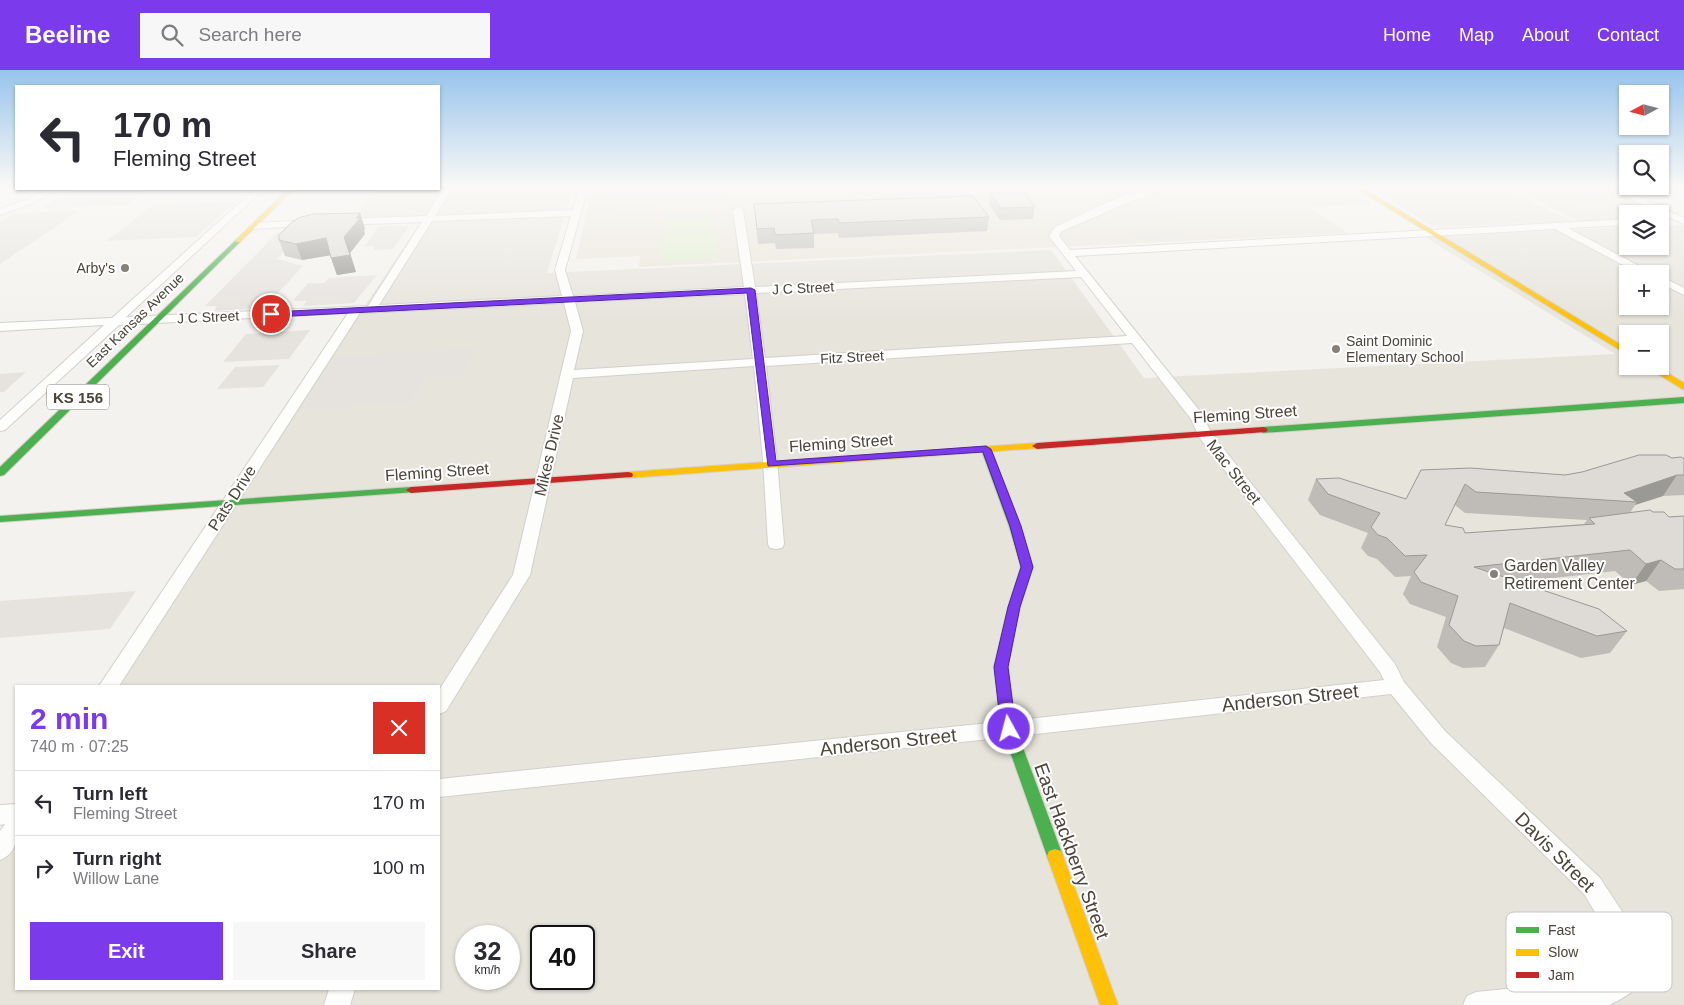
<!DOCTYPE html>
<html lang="en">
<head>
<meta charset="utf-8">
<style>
  body { margin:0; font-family:Helvetica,sans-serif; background:#f7f7f7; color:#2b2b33; height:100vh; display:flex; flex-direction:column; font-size:19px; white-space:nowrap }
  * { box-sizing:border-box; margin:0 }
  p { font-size:16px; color:#7c7c81 }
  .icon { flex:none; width:28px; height:28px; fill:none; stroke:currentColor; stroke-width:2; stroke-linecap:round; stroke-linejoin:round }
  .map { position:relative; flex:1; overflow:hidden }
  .side { position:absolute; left:15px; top:615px; width:425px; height:305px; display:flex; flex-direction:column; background:#fff; border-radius:0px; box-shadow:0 1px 4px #0004 }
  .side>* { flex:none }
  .hud { position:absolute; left:15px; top:15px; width:425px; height:105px; border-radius:0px; box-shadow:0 1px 4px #0004; background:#fff; color:#2b2b33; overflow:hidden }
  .needle { width:32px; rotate:263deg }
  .buttons { position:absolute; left:1619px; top:15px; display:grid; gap:10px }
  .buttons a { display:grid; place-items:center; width:50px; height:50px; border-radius:0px; background:#fff; box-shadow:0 1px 4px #0004; font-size:25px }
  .speed { position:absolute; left:455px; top:855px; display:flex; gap:10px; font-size:25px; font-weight:700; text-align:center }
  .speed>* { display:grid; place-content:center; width:65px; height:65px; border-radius:50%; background:#fff; box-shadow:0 1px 4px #0004; line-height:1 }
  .speed small { font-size:12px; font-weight:400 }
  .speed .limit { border:2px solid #111; border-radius:8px; background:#fff; color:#111 }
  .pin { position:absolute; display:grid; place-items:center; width:42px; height:42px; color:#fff; margin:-21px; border:2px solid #fff; border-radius:50%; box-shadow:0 1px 5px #0007 }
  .me { position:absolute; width:55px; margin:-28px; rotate:353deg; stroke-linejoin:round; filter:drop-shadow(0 0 4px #0008) }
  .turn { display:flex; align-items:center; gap:18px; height:105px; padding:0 15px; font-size:22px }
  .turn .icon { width:65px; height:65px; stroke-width:2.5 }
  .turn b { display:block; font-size:35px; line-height:42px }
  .round { display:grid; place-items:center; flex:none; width:52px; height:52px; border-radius:0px; background:#f7f7f7 }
  .head { display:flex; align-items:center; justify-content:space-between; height:85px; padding:0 15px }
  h1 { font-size:30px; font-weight:700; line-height:38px; color:#7c3aed }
  .primary-button { display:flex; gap:10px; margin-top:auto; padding:10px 15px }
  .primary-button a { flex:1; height:58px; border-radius:0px; background:#7c3aed; color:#fff; font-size:20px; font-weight:700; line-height:58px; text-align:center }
  .primary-button a+a { background:#f7f7f7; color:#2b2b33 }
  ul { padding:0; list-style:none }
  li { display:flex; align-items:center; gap:15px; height:65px; padding:0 15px; border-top:1px solid #e1e1e2 }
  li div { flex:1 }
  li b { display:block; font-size:19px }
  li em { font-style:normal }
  header { display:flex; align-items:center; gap:30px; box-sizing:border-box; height:70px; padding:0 25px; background:#7c3aed; color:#fff }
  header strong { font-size:24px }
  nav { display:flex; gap:28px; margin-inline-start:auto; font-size:18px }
  .search { width:350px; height:45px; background:#f7f7f7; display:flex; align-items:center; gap:12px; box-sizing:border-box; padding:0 18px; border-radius:0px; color:#7c7c81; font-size:19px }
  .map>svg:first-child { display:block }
</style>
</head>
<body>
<header>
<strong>Beeline</strong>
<div class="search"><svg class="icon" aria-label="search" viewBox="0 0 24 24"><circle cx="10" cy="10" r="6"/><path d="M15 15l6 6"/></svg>Search here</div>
<nav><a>Home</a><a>Map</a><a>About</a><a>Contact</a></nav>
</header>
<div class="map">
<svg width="1684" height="935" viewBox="0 0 1684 935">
  <rect width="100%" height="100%" fill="#f4f2ee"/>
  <g fill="#e7e4dc" fill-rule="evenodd">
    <path d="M439,117H573L547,203L1051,180L1144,308L1615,284L1425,167L1627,157L1628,176H1660V156L1684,155V935H0V787L16,762V919H439V616H113L419,154L352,152L375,119H439ZM1628,204H1660V236H1628ZM1628,264H1660V296H1628ZM466,866H509V909H466ZM541,866H584V909H541Z"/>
    <path d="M1472,117H1502L1572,151L1439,157L1430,155L1377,123Z"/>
    <path d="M1510,117H1598L1657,144H1628L1627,148L1577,151Z"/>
  </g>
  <path fill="#eae5da" d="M592,117H1344L1371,134L1308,137L1348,163L639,197L640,186L576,189Z"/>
  <g fill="#e1eecf">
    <path d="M716,147V157L664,159V150Z"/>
    <path d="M716,161L717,188L661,191L663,164Z"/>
  </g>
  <g fill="#e6e3df">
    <path d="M598,117H726L727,135L592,140Z"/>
    <path d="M890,117H998L1006,127L896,131Z"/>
    <path d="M1089,117H1161L1126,129L1092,120Z"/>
    <path d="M73,119H148L126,135L42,138Z"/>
    <path d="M1599,123L1618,132L1582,134L1563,125Z"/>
    <path d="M237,131L196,167L106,171L155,134Z"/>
    <path d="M1481,131L1514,148L1489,149L1457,132Z"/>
    <path d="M1146,135L1172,142L1178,147L1116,150L1110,145Z"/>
    <path d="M79,141L0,194V152L14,143Z"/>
    <path d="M379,156H409L393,179L374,180V176L364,177Z"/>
    <path d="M304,161L277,189L303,196L264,238L214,241L217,236H205L277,163Z"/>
    <path d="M1183,161L1191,168L1136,170L1129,163Z"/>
    <path d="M377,205L354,233L303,236L307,231H293L308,213H324L329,208Z"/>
    <path d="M310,260L289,289L223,292L246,264Z"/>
    <path d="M474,279L461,306L424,308L409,333L303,339L337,286Z"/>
    <path d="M280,295L263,317L217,319L235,297Z"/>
    <path d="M26,302L4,322H0V304Z"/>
    <path d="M136,521L110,559L0,568V531Z"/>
  </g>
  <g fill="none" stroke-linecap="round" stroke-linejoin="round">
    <defs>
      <g id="street">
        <path d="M445,117H453L435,146L573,140L580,117H588L565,200L573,226L744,217L733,140L738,137L743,140L755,217L1076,201L1049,166L1055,157C1084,144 1134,116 1165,117L1062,161L1059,166L1070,180L1628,149V155L1568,158L1654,204H1640L1555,159L1075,186L1203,345L1211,363L1395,594L1404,612L1445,661L1600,808L1652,887L1656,896C1649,912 1625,928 1609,935H1463L1467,926L1476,922L1604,909L1626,893L1584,824L1431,673L1391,624L1009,667L439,727V709L1009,651L1384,610L1380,602L1199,367L1191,349L1132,273L766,296L777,390L784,474L782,478L776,479L770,478L768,474L763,390L754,296L573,308L530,505L446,641L439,644V620L513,505L571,261L564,233L360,243L119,616H99L348,243L119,255L5,360L0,361V350L104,255L0,261V253L112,248L255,119H264L126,247L368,236L422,152L341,155L336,152L341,149L426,146ZM571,146L555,200L562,226L379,235L432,151ZM1081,207L1127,266L765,288L756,223ZM745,224L753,289L574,300L583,261L575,232Z"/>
        <path d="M1604,117H1615L1622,120L1684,117V122L1632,124L1684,148V154Z"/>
        <path d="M48,119H58L31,134L0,145V139L25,130Z"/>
        <path d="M312,150L317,153L315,155L254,159L249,156L254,153Z"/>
        <path d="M1660,206L1684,218V225L1660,213Z"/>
        <path d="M16,734C16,754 23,782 0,790V761L5,754L0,755V735Z"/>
        <path d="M329,919H355L350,935H324Z"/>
      </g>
      <g id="fast">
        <path d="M236,170L241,171L4,405L0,406V397Z"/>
        <path d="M1684,327V333L1263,363L1258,360L1263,357Z"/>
        <path d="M986,376L991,379L1021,456L1033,497L1020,537L1008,597L1016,659L1063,786L1061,791L1055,793L1049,791L1047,786L1002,659L994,597L1008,537L1021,497L1009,456L981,379Z"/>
        <path d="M411,417L415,418L416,420L415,422L0,452V446Z"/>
      </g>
      <g id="slow">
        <path d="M1354,117H1361L1628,279V285Z"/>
        <path d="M288,119H294L240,172H236V170Z"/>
        <path d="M1645,296H1656L1684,313V320Z"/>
        <path d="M1037,373L1042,376L1040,378L628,408L623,405L628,402Z"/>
        <path d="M1055,779L1061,781L1063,786L1118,935H1100L1047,786L1049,781Z"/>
      </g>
      <g id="jam">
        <path d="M1263,357L1266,358L1268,360L1266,362L1037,379L1032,376L1037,373Z"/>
        <path d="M628,402L632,403L633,405L632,407L411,423L406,420L411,417Z"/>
      </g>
    </defs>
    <use href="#street" stroke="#d2d0cb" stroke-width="2"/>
    <use href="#fast" stroke="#d3cfc5" stroke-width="2"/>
    <use href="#slow" stroke="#d3cfc5" stroke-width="2"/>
    <use href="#jam" stroke="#d3cfc5" stroke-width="2"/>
    <use href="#street" fill="#fdfdfc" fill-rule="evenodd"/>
    <use href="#fast" fill="#4caf50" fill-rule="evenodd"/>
    <use href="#slow" fill="#ffc107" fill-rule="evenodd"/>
    <use href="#jam" fill="#c62828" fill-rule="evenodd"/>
  </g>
  <g fill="#bfbcb8" fill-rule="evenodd">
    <path d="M990,123L1035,137L1033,149L1000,150L989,135Z"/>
    <path d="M754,134L989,147L987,161L839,168L838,163L814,164V178L776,179L775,173L758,174Z"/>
    <path d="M360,143L365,159L364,160L365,164L350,183L356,202L337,205L330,185L302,190L285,186L279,170Z"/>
    <path d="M1672,388L1684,389V425L1663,426L1635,435L1630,443L1653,442L1669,447L1684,446V519L1659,521L1646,511L1631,515L1615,501L1519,512L1627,561L1610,583L1581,588L1504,558L1499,575L1485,597L1463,598L1451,593L1437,577L1446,547L1410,534L1403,524L1411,506L1395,507L1377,489L1368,486L1361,478L1368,463L1320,445L1308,430L1316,409L1406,429L1421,400L1565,405ZM1455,435L1465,443L1587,450L1584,454L1465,463L1445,455Z"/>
  </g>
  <g fill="#9b9996">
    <path d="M360,143L365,159L364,160L365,164L350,183L356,202L337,205L331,188L356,148Z"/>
    <path d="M326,168L332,185L302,190L296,174Z"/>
    <path d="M1677,405L1663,426L1635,435L1637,432L1624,423Z"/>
    <path d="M1661,490L1646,511L1631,515L1646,494Z"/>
  </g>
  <g fill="#dedbd6" stroke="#9b9996">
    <path d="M990,123H1025L1035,137L1001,138Z"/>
    <path d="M973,126L989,147L839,153L838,149L811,150L814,163L775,165L774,158L757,159L754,134Z"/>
    <path d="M360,143L356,148H360L344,167L350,185L331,188L326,168L296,174L279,170V165L293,151L301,147L314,144Z"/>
    <path d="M1639,385H1666L1672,388L1681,387L1684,389V405H1677L1624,423L1637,432L1476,422L1465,414L1445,455L1463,458L1465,463L1595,454L1589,448L1650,440L1653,442H1664L1669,447L1684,446V499H1675L1661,490L1646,494L1630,480L1474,497L1599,539L1627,561L1597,566L1510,533L1499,575L1476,576L1464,571L1449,555L1458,526L1421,512L1414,502L1427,485L1405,486L1387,468L1378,465L1371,457L1380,443L1328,424L1316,409L1339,408L1406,429L1421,400L1470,398L1565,405L1582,402Z"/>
  </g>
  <linearGradient id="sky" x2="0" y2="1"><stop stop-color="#98c4ec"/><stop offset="0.47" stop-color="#faf9f7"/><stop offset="1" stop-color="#faf9f7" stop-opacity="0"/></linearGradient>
  <rect width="1684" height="248" fill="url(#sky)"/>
  <path fill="#7c3aed" stroke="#51269a" d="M751,218L755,220L776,391L986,376L991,379L1021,456L1033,497L1020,537L1008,597L1016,659L1014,663L1009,665L1004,663L1001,659L994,597L1008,537L1021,497L1010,456L983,382L768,396L747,223L271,247L267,244L271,242Z"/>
  <g fill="#868178" stroke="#fff" stroke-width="2">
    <circle cx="125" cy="198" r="5"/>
    <circle cx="1336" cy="279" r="5"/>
    <circle cx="1494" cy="504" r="5"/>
  </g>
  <g text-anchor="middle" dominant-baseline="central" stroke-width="4" stroke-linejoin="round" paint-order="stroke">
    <g font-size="14" fill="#4b4439" stroke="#fff" text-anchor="end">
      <text x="115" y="198">Arby's</text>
      <text x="1346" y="271" text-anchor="start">Saint Dominic<tspan x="1346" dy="16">Elementary School</tspan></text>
    </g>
    <g font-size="14" fill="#4b4439" stroke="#fff">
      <text transform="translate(803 218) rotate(-3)">J C Street</text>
      <text transform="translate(208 247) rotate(-3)">J C Street</text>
      <text transform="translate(135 250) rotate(-44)">East Kansas Avenue</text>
      <text transform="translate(852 287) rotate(-3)">Fitz Street</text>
    </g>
    <rect fill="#fff" stroke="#817c74" stroke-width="1" x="47" y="314.5" width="62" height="25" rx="4"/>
    <g font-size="15" font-weight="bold" fill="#4b4439">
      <text x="78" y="327">KS 156</text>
    </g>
    <g font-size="16" fill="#4b4439" stroke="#fff">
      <text transform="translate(1245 344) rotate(-4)">Fleming Street</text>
      <text transform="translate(841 373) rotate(-4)">Fleming Street</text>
      <text transform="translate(549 385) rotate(-77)">Mikes Drive</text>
      <text transform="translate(437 402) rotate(-4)">Fleming Street</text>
      <text transform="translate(1234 402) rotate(52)">Mac Street</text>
      <text transform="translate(232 428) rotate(-57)">Pats Drive</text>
    </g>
    <g font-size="16" fill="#4b4439" stroke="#fff" text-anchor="start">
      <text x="1504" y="495">Garden Valley<tspan x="1504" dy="18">Retirement Center</tspan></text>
    </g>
    <g font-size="19" fill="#4b4439" stroke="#fff">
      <text transform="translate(1290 628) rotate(-6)">Anderson Street</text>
      <text transform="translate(888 672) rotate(-6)">Anderson Street</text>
      <text transform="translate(1072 781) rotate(70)">East Hackberry Street</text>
      <text transform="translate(1555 782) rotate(45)">Davis Street</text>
    </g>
  </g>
  <rect x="1506" y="842" width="166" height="80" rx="8" fill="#fff" stroke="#c9c7c4" stroke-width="1"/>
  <rect x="1516" y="857" width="23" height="6" fill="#4caf50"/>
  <rect x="1516" y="879" width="23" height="7" fill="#ffc107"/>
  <rect x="1516" y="902" width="23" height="6" fill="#c62828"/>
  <g font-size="14" fill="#4b4439">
    <text x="1548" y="865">Fast</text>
    <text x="1548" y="887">Slow</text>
    <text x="1548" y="910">Jam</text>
  </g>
</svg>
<div class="buttons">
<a><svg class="needle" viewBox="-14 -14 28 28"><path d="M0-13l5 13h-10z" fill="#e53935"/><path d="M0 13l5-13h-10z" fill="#7c7c81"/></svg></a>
<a><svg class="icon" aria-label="search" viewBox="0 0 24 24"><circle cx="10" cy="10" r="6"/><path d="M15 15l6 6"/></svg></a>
<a><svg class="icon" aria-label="layers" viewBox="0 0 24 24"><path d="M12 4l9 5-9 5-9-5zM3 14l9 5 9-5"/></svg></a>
<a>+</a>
<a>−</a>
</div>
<div class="speed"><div>32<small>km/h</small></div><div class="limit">40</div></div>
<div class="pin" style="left:271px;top:244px;background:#d93025"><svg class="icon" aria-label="arrive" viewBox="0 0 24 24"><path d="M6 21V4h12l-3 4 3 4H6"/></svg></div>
<svg class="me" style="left:1009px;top:659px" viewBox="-20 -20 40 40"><circle r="17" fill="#7c3aed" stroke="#fff" stroke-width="3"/><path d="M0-11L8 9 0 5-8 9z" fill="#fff"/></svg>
<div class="hud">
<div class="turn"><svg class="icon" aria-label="left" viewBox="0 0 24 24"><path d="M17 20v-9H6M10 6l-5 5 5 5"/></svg><div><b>170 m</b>Fleming Street</div></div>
</div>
<section class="side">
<div class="head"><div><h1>2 min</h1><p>740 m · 07:25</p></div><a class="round" style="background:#d93025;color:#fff"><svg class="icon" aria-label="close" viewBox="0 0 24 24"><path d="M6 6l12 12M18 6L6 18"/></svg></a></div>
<ul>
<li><svg class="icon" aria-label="left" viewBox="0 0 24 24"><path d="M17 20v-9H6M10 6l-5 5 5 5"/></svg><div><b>Turn left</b><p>Fleming Street</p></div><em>170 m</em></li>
<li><svg class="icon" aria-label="right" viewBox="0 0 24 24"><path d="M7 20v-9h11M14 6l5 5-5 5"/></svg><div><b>Turn right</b><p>Willow Lane</p></div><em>100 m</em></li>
</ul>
<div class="primary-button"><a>Exit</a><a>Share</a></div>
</section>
</div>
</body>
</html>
